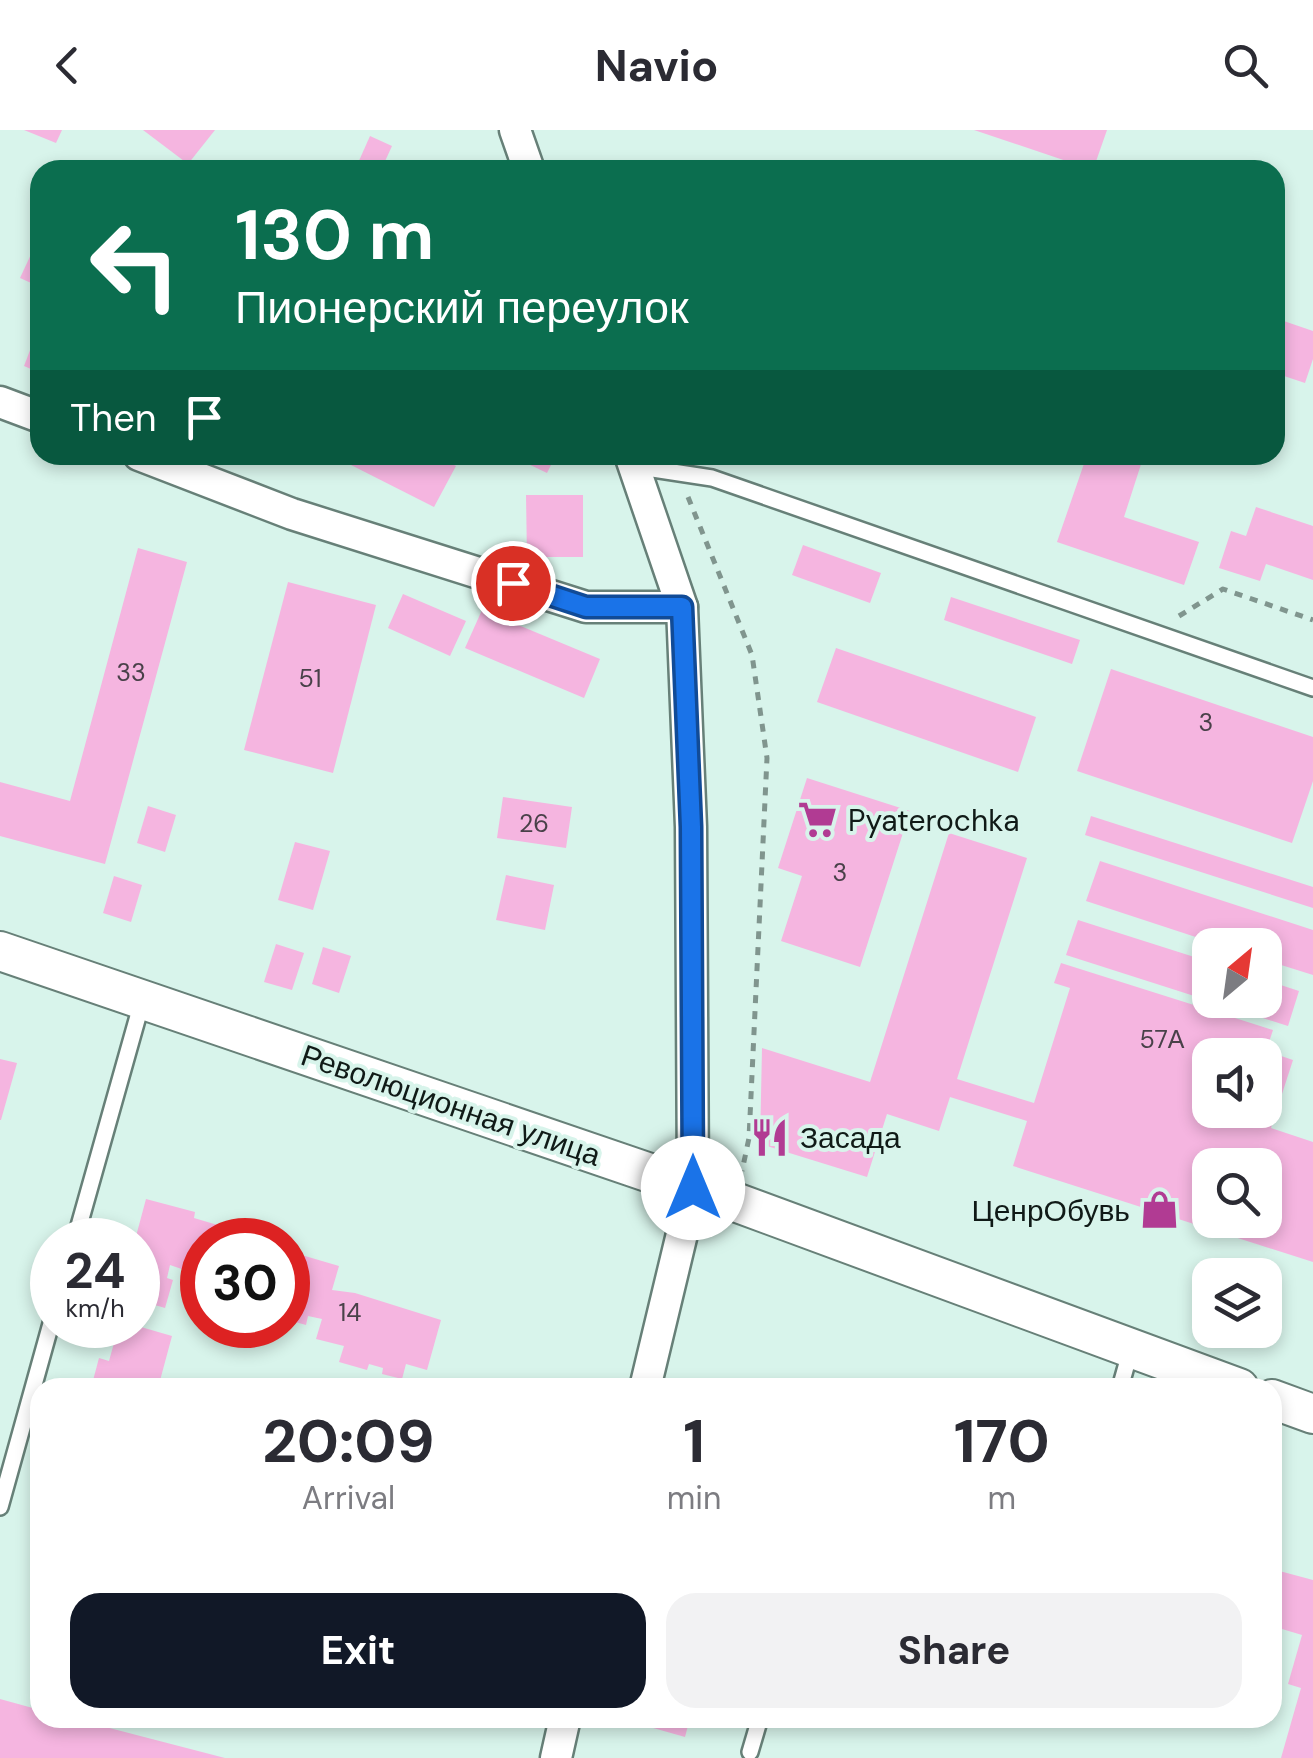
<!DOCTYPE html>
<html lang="en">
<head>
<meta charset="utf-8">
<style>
  body { margin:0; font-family:"DM Sans",sans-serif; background:#f2f2f3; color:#2b2b33; height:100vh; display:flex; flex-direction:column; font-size:38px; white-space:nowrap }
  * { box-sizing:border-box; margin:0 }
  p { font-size:32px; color:#7c7c81 }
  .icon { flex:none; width:55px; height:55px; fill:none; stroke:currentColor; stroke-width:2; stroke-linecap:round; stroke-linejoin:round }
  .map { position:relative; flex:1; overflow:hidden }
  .details { position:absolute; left:30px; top:1248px; width:1252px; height:350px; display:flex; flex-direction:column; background:#fff; border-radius:30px; box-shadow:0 5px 15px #0003 }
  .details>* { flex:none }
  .hud { position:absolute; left:30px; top:30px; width:1255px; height:305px; border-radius:30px; box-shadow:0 5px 15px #0003; background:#0b6e4f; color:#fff; overflow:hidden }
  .needle { width:65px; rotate:29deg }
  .buttons { position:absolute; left:1192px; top:798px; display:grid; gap:20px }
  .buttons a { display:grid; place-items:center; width:90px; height:90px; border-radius:20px; background:#fff; box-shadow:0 5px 15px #0003; font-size:50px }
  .speed { position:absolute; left:30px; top:1088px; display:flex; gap:20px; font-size:50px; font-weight:700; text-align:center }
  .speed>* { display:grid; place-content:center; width:130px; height:130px; border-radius:50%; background:#fff; box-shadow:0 5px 15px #0003; line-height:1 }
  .speed small { font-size:25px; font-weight:400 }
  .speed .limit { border:15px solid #d22; background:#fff; color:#111 }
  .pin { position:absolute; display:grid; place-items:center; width:85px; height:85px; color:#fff; margin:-42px; border:5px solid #fff; border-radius:50%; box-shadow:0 2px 10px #0007 }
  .me { position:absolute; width:110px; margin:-55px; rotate:0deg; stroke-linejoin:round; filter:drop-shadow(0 0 8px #0008) }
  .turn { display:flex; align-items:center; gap:35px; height:210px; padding:0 40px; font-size:45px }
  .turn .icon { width:130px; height:130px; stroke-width:2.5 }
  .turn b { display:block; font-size:70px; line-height:85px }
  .then { display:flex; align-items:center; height:95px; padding:0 40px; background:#0003; gap:20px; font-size:38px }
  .eta { display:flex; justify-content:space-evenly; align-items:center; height:170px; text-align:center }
  .eta b { font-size:60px; font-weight:700; line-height:70px }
  .cta { display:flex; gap:20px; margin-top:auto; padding:20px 40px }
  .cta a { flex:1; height:115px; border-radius:30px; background:#111827; color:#fff; font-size:40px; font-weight:700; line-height:115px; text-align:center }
  .cta a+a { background:#f2f2f3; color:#2b2b33 }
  header { display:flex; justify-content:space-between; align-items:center; height:130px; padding:0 40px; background:#fff; font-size:45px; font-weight:700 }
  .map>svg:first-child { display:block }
</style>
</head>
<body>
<header><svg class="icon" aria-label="back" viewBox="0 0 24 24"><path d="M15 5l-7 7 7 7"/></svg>Navio<svg class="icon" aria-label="search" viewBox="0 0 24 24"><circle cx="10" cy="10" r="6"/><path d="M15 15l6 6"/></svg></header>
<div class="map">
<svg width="1313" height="1628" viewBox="0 0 1313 1628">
  <rect width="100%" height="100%" fill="#d8f4eb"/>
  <g fill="#f5b5e0" fill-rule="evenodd">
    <path d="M24,0H62L56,13Z"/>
    <path d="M143,0H215L188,34Z"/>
    <path d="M974,0H1107L1093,40Z"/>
    <path d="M370,6L392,16L381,40L358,33Z"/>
    <path d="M40,105V157L20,148Z"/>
    <path d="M1275,188L1313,201V229L1305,253L1275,243Z"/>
    <path d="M40,194V243L24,236Z"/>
    <path d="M354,325H434L456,336L434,377L349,334Z"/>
    <path d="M524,325H556L547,343L522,331Z"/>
    <path d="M1087,325H1144L1124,387L1199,412L1184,455L1057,412Z"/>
    <path d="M526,365H583V427H527Z"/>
    <path d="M1256,377L1313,396V450L1266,434L1260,451L1219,438L1231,401L1246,406Z"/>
    <path d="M803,415L881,443L870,473L792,445Z"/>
    <path d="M138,418L187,432L105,734L0,706V652L70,671Z"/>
    <path d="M288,452L376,475L333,643L244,620Z"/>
    <path d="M403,464L466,491L450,526L388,498Z"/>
    <path d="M951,467L1080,510L1072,534L944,490Z"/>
    <path d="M482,480L600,529L584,568L465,518Z"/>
    <path d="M836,518L1036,587L1018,642L817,572Z"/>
    <path d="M1111,539L1313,607V651L1292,713L1077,641Z"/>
    <path d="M807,648L910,681L860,837L781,811L802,746L778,738Z"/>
    <path d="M503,667L572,677L566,718L497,708Z"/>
    <path d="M148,676L176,685L165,722L137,713Z"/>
    <path d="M1091,686L1313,757V778L1085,705Z"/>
    <path d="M949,703L1027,728L957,949L1034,973L1070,858L1054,853L1061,833L1273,900L1266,921L1293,930L1271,998L1313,1012V1132L1013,1036L1027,991L950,967L939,1001L887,984L867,1047L760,1014L762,918L870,952ZM1210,925H1265V980H1210ZM1210,1035H1265V1090H1210Z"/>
    <path d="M295,712L330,721L313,780L278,770Z"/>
    <path d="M1100,731L1313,800V845L1265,830V815H1220L1086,771Z"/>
    <path d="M506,745L554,755L545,800L496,790Z"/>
    <path d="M114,746L142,755L131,792L103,783Z"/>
    <path d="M1078,790L1210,832V870H1265V850L1299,861L1288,896L1066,825Z"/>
    <path d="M276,814L304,823L292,860L264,852Z"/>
    <path d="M323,817L351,826L339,863L312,854Z"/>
    <path d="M0,929L17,933L1,990H0Z"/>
    <path d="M146,1069L195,1082L194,1088L231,1099L229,1105L243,1110H202V1146L170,1135L167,1148L173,1150L165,1178L148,1173L141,1197L172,1206L158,1258H91L99,1228L109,1231L119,1195H138L135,1110Z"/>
    <path d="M288,1121L339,1136L332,1160L355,1163L441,1190L427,1240L406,1234L402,1249L382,1244L383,1238L369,1234L367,1240L339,1232L344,1216L316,1209L322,1189L308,1186L306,1195L288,1190Z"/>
    <path d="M1272,1439L1313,1450V1628H1281L1301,1558L1288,1554L1302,1505L1272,1496Z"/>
    <path d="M0,1569L40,1580V1588H71L225,1628H0Z"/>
    <path d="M618,1588H690L685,1607Z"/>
  </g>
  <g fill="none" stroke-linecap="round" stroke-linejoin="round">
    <defs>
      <g id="service">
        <path d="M633,336L712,348L1313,558"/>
        <path d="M75,1110L142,872"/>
        <path d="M1120,1258L1131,1219"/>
        <path d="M0,1377L52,1190"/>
        <path d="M750,1622L760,1588"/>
      </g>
      <g id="minor">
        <path d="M515,0L529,40"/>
        <path d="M0,272L40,287"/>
        <path d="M139,325L292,384L586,477H682"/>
        <path d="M630,325L682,477L691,697L693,1058L645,1258"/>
        <path d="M556,1628L565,1588"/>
      </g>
      <g id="tertiary">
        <path d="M0,821L735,1072L1239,1258"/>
        <path d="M1272,1269L1313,1284"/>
      </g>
    </defs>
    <use href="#service" stroke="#678078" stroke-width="20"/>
    <use href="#minor" stroke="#678078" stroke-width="35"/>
    <use href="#tertiary" stroke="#678078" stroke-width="42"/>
    <g stroke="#80958e" stroke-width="5" stroke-dasharray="8 8" stroke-linecap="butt">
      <path d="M688,367L752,525L767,628L749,1008L742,1041"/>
      <path d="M1179,486L1223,459L1313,490"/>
    </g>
    <use href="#service" stroke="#fff" stroke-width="15"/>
    <use href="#minor" stroke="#fff" stroke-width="30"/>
    <use href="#tertiary" stroke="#fff" stroke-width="38"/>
  </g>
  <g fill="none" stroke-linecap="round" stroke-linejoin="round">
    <defs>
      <path id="route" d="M513,453L586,477H682L691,697L693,1058"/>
    </defs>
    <use href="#route" stroke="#114b97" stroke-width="25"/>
    <use href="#route" stroke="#1a73e8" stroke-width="18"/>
  </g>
  <defs>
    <symbol id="supermarket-bare" viewBox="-9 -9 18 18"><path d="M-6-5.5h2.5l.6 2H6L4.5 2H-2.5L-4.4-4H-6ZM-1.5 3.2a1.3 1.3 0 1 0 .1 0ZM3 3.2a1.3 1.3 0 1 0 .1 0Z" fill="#b13b93" stroke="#d8f4eb" stroke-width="2.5" paint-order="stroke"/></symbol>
    <symbol id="restaurant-bare" viewBox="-9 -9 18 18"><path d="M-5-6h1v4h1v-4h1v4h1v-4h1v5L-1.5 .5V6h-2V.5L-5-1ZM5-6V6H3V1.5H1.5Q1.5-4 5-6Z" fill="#b13b93" stroke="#d8f4eb" stroke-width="2.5" paint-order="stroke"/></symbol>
    <symbol id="shop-bare" viewBox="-9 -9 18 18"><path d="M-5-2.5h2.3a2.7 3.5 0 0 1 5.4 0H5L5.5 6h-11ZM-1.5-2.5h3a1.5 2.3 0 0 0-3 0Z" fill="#b13b93" stroke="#d8f4eb" stroke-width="2.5" paint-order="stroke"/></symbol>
  </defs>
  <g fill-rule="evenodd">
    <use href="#supermarket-bare" x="790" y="662" width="55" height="55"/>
    <use href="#restaurant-bare" x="742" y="980" width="55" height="55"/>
    <use href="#shop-bare" x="1132" y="1052" width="55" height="55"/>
  </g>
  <g text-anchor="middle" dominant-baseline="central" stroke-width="8" stroke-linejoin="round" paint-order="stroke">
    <g font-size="25" fill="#494149">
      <text x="131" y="542">33</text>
      <text x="310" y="548">51</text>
      <text x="1206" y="592">3</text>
      <text x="534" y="693">26</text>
      <text x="840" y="742">3</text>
      <text x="1162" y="909">57А</text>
      <text x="350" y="1182">14</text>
    </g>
    <g font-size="30" fill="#101a17" stroke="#d8f4eb" text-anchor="start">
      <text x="848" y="690">Pyaterochka</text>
      <text x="800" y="1007">Засада</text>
      <text x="1130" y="1080" text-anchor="end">ЦенрОбувь</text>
    </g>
    <g font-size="30" fill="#101a17" stroke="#d8f4eb">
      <text transform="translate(451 975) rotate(19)">Революционная улица</text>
    </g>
  </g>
</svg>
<div class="buttons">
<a><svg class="needle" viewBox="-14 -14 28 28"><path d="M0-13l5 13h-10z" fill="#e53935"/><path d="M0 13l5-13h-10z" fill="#7c7c81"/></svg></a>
<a><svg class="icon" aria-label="sound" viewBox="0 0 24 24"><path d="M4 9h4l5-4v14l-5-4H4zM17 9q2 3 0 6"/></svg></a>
<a><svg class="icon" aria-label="search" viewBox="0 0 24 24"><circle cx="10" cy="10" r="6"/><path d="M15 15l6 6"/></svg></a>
<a><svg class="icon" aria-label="layers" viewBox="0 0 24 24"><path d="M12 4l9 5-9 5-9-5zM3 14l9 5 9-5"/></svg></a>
</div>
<div class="speed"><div>24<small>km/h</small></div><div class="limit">30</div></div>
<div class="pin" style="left:513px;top:453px;background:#d93025"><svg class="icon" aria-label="arrive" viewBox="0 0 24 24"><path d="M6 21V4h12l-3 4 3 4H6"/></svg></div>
<svg class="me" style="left:693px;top:1058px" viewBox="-20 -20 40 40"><circle r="19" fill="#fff"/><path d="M0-13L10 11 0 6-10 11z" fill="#1a73e8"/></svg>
<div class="hud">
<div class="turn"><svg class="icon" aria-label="left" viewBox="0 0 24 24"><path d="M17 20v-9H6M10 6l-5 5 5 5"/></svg><div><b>130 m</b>Пионерский переулок</div></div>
<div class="then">Then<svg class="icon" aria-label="arrive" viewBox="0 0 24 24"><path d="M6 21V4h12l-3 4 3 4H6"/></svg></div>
</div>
<section class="details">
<div class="eta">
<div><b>20:09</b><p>Arrival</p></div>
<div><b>1</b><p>min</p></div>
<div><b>170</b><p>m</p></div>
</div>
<div class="cta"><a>Exit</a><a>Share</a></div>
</section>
</div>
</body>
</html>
